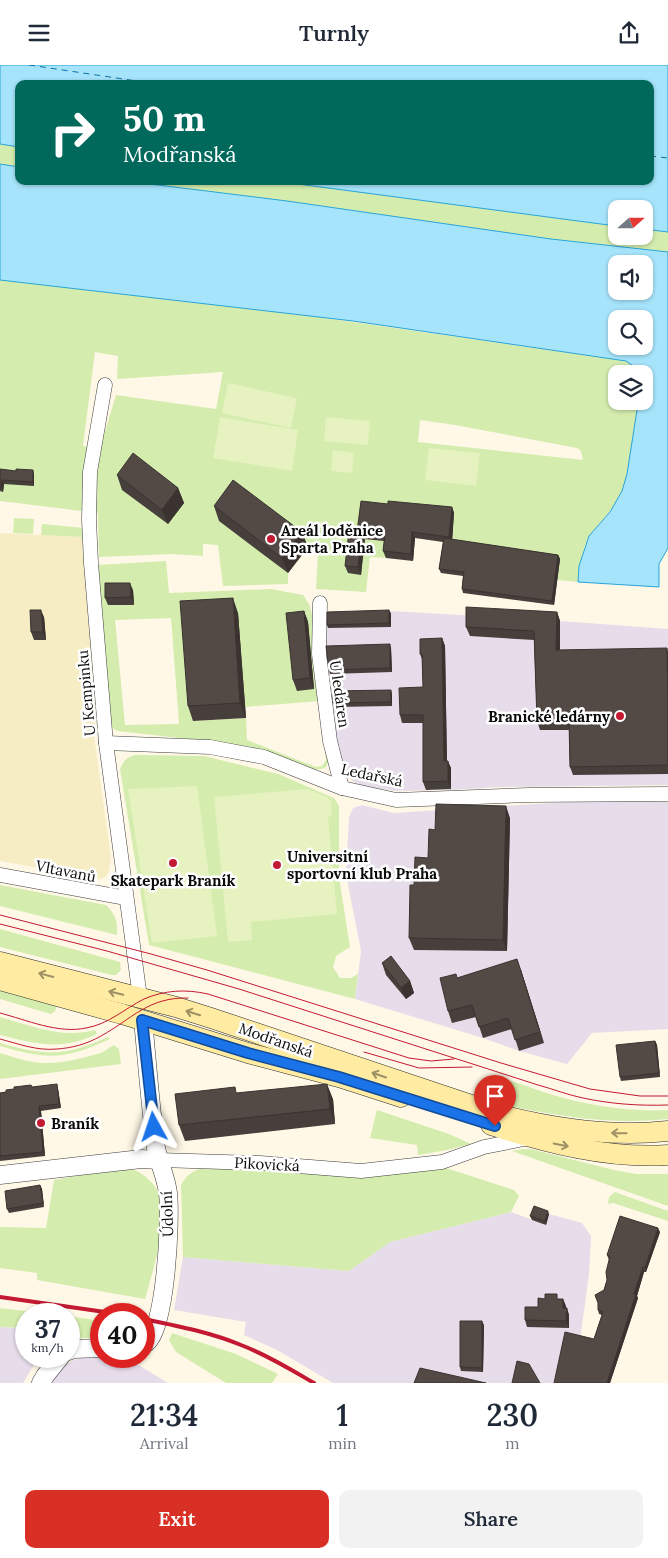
<!DOCTYPE html>
<html lang="en">
<head>
<meta charset="utf-8">
<style>
  body { margin:0; font-family:Lora,serif; background:#f2f2f3; color:#1f2937; height:100vh; display:flex; flex-direction:column; font-size:19px; white-space:nowrap }
  * { box-sizing:border-box; margin:0 }
  p { font-size:16px; color:#747a83 }
  .icon { flex:none; width:28px; height:28px; fill:none; stroke:currentColor; stroke-width:2; stroke-linecap:round; stroke-linejoin:round }
  .map { position:relative; height:1318px; overflow:hidden }
  .drawer { display:flex; flex-direction:column; background:#fff; flex:1 }
  .drawer>* { flex:none }
  .top-card { position:absolute; left:15px; top:15px; width:639px; height:105px; border-radius:10px; box-shadow:0 1px 4px #0004; background:#00695c; color:#fff; overflow:hidden }
  .needle { width:32px; rotate:69deg }
  .tools { position:absolute; left:608px; top:135px; display:grid; gap:10px }
  .tools a { display:grid; place-items:center; width:45px; height:45px; border-radius:10px; background:#fff; box-shadow:0 1px 4px #0004; font-size:25px }
  .speed { position:absolute; left:15px; top:1238px; display:flex; gap:10px; font-size:25px; font-weight:700; text-align:center }
  .speed>* { display:grid; place-content:center; width:65px; height:65px; border-radius:50%; background:#fff; box-shadow:0 1px 4px #0004; line-height:1 }
  .speed small { font-size:12px; font-weight:400 }
  .speed .limit { border:8px solid #d22; background:#fff; color:#111 }
  .pin { position:absolute; display:grid; place-items:center; width:42px; height:42px; color:#fff; margin:-51px -21px; border-radius:50% 50% 50% 0; rotate:-45deg; box-shadow:0 0 5px #0007 }
  .pin .icon { rotate:45deg }
  .me { position:absolute; width:55px; margin:-28px; rotate:355deg; stroke-linejoin:round; filter:drop-shadow(0 0 4px #0008) }
  .turn { display:flex; align-items:center; gap:18px; height:105px; padding:0 25px; font-size:22px }
  .turn .icon { width:65px; height:65px; stroke-width:2.5 }
  .turn b { display:block; font-size:35px; line-height:42px }
  .eta { display:flex; justify-content:space-evenly; align-items:center; height:85px; text-align:center }
  .eta b { font-size:30px; font-weight:600; line-height:35px }
  .action { display:flex; gap:10px; margin-top:auto; padding:10px 25px }
  .action a { flex:1; height:58px; border-radius:10px; background:#d93025; color:#fff; font-size:20px; font-weight:600; line-height:58px; text-align:center }
  .action a+a { background:#f2f2f3; color:#1f2937 }
  header { display:flex; justify-content:space-between; align-items:center; height:65px; padding:0 25px; background:#fff; font-size:22px; font-weight:600 }
  .map>svg:first-child { display:block }
</style>
</head>
<body>
<header><svg class="icon" aria-label="menu" viewBox="0 0 24 24"><path d="M4 6h16M4 12h16M4 18h16"/></svg>Turnly<svg class="icon" aria-label="share" viewBox="0 0 24 24"><path d="M12 15V3M7 8l5-5 5 5M5 13v7h14v-7"/></svg></header>
<div class="map">
<svg width="668" height="1318" viewBox="0 0 668 1318">
  <rect width="100%" height="100%" fill="#fff8e6"/>
  <g fill="#e7dcea">
    <path d="M391,546L560,556L668,564V720L501,722L451,725L396,726L360,721L350,714L339,702L325,607L323,558L328,548Z"/>
    <path d="M582,736L668,737V964L592,968L567,999L519,986L483,973L355,934L361,886L346,809L349,752L353,743L362,740L394,748Z"/>
    <path d="M511,1147L546,1160L549,1149L582,1158L591,1171L589,1209L580,1275L569,1318H333L277,1285L244,1270L246,1257L174,1245L183,1192L349,1206L390,1177Z"/>
    <path d="M0,1262L26,1263V1291H32L37,1295L23,1318H0Z"/>
    <path d="M81,1292H123L132,1296L168,1318H51L64,1300Z"/>
  </g>
  <path fill="#f7edc5" d="M0,468L84,472L99,650L93,663L111,793L109,807L106,811L101,814L0,796Z"/>
  <g fill="#d4ecae" fill-rule="evenodd">
    <path d="M0,79L19,82V102L0,99Z"/>
    <path d="M126,116H275L616,161V171H644V164L668,167V187L551,174L287,136Z"/>
    <path d="M0,215L318,252L626,296L633,301L637,309H616V336H637V345C633,371 632,404 621,428C613,446 602,454 591,469C583,479 579,504 578,517L557,515L452,478L391,442L386,493L370,492L366,527L316,524L318,487L308,483L288,508V519L223,521L218,480L203,479V491L172,489L99,492L98,448L0,436V426H3L0,407ZM95,287L118,291L117,314L223,307L216,344L116,330L100,383L83,381ZM420,355L455,360L577,383L581,386L583,395L418,377Z"/>
    <path d="M14,453L34,454L33,469L13,468Z"/>
    <path d="M42,459L84,463V472L41,470Z"/>
    <path d="M166,496L169,528L271,524L303,530L309,539L313,553L319,624L328,693V698L325,703L315,705L248,681L118,666L114,664L111,660L97,500ZM171,553L179,659L125,660L115,555ZM320,636L326,695L322,701L316,702L247,675L246,653L193,656L245,642Z"/>
    <path d="M136,690L204,691L278,709L334,733L339,741V812L350,882L336,891L333,902L340,913H351L358,909L355,934L149,880L120,704C124,695 127,692 136,690Z"/>
    <path d="M0,820L106,840C115,849 118,856 117,870L0,841Z"/>
    <path d="M0,864L120,897L121,905L116,910H112L0,882Z"/>
    <path d="M0,925L57,941L55,946L51,949L0,934Z"/>
    <path d="M0,952C32,961 62,974 95,965L97,969C62,986 36,979 0,970Z"/>
    <path d="M108,972L110,974C64,995 48,995 0,981V978C47,991 63,992 108,972Z"/>
    <path d="M114,980L119,984L121,999L0,1014V988C13,992 28,997 42,998C61,999 83,993 101,988C106,986 109,982 114,980Z"/>
    <path d="M505,1014C522,1019 537,1025 553,1030C590,1041 630,1047 668,1045V1054C608,1060 555,1051 497,1038Z"/>
    <path d="M377,1045L449,1069L471,1079L447,1085L418,1090L417,1080L370,1073Z"/>
    <path d="M523,1084H531L614,1105L636,1109H668V1141L512,1086Z"/>
    <path d="M443,1102L514,1125L519,1131L511,1147L390,1177L349,1206L183,1192L181,1120C186,1111 191,1107 200,1104Z"/>
    <path d="M122,1103C132,1103 139,1106 147,1113C170,1133 164,1159 158,1185C154,1202 150,1218 145,1234L37,1215V1208L0,1203V1162L46,1163L54,1115Z"/>
    <path d="M615,1127L668,1146V1156L613,1138L608,1139L609,1132Z"/>
    <path d="M0,1243L51,1249H26V1263L0,1262Z"/>
    <path d="M69,1251L101,1256V1273H69Z"/>
    <path d="M172,1268L236,1289L278,1309L272,1318H226L176,1287L169,1275Z"/>
  </g>
  <g fill="#e6f2c0">
    <path d="M228,318L297,333L291,363L222,348Z"/>
    <path d="M220,352L298,365L292,406L213,393Z"/>
    <path d="M326,352L370,356L368,380L324,376Z"/>
    <path d="M429,383L480,388L476,421L425,415Z"/>
    <path d="M333,385L354,388L352,408L331,406Z"/>
    <path d="M197,721L217,871L152,878L128,724Z"/>
    <path d="M308,724L327,732L331,736L332,751L328,752L337,849L251,857L252,875L228,877L214,732Z"/>
  </g>
  <g fill="#a6e4fb" stroke="#28a4d7" fill-rule="evenodd">
    <path d="M0,0H668V167L644,164V144H616V161L275,116H650V19H19V82L0,79Z"/>
    <path d="M0,99L19,102V116H126L287,136L551,174L668,187V483L659,499V522L578,517L579,501L589,471L610,447L622,426L627,409L637,345V336H644V309H637L633,301L626,296L353,256L0,215ZM616,199H644V226H616ZM616,254H644V281H616Z"/>
  </g>
  <g fill="none" stroke-linecap="round" stroke-linejoin="round">
    <g stroke="#0b71a3" stroke-width="1" stroke-dasharray="6 5" stroke-linecap="butt">
      <path d="M29,0L157,19"/>
      <path d="M650,91L668,93"/>
    </g>
    <defs>
      <g id="minor">
        <path d="M105,320L90,407L89,455L91,498L106,678L140,933"/>
        <path d="M320,538L319,589L330,676L342,723"/>
        <path d="M106,678L210,682L264,692L342,723L396,735L529,730L668,729"/>
        <path d="M0,810L126,833"/>
        <path d="M159,1095L260,1098L361,1106L442,1097L484,1082L529,1073"/>
      </g>
      <g id="tertiary">
        <path d="M143,955C147,996 150,1036 155,1077C157,1094 166,1111 168,1128C171,1151 166,1272 144,1279"/>
        <path d="M0,1110L141,1094L159,1095"/>
        <path d="M69,1286L74,1284L101,1283"/>
        <path d="M41,1318L45,1311L61,1291"/>
      </g>
      <g id="secondary">
        <path d="M0,897L176,942L211,953L501,1050C556,1064 611,1072 668,1066"/>
        <path d="M0,915L122,949L248,988L339,1012L401,1032"/>
        <path d="M491,1060C548,1078 607,1094 668,1090"/>
      </g>
    </defs>
    <use href="#minor" stroke="#3d3d3d" stroke-width="15"/>
    <use href="#tertiary" stroke="#3d3d3d" stroke-width="19"/>
    <use href="#secondary" stroke="#2c2c2c" stroke-width="21"/>
    <use href="#minor" stroke="#fff" stroke-width="14"/>
    <use href="#tertiary" stroke="#fff" stroke-width="18"/>
    <use href="#secondary" stroke="#ffeba1" stroke-width="20"/>
    <g stroke="#c31932" stroke-width="1">
      <path d="M0,850L151,889L207,905L501,998L590,1024L640,1031H668"/>
      <path d="M0,859L107,886L239,924L538,1020C553,1024 568,1030 583,1033C611,1039 639,1041 668,1040"/>
      <path d="M0,948C27,955 58,969 86,963C109,959 124,944 144,934C165,925 186,924 208,929L409,993L431,996L454,994"/>
      <path d="M0,974C19,979 37,986 57,984C72,983 87,979 101,971C132,954 148,932 188,933"/>
      <path d="M364,987L419,1003L472,1002"/>
    </g>
    <g stroke="#c31932" stroke-width="4">
      <path d="M0,1232L119,1249"/>
      <path d="M144,1254C177,1261 210,1267 241,1280C267,1290 290,1304 314,1318"/>
    </g>
  </g>
  <g fill="#473f3b">
    <path d="M0,404L34,409V421L4,419L3,427L0,426Z"/>
    <path d="M117,410L178,423L184,438L168,459L122,425Z"/>
    <path d="M388,439L452,442L454,448L452,475L558,490L560,494L554,540L463,528L462,524L463,511L441,508L439,504L443,477L415,473L413,496L386,493L383,486L384,476L364,474L361,510L348,508L345,501L357,467Z"/>
    <path d="M214,441L308,482L288,508L219,456Z"/>
    <path d="M133,525L134,540H108L105,533Z"/>
    <path d="M389,545L391,549V562L328,563L327,560Z"/>
    <path d="M304,546L308,557L314,624L297,626L293,615Z"/>
    <path d="M557,547L560,556V585L668,587V709L573,710L570,702L569,665H540L537,656L534,575L470,571L466,562Z"/>
    <path d="M238,548L246,653L193,656L188,641Z"/>
    <path d="M44,552L46,575H34L31,567Z"/>
    <path d="M442,573L445,581L447,696L451,703V724L426,725L423,717V658H402L400,650L423,622L422,594L420,589Z"/>
    <path d="M391,583L392,607L330,609L329,605Z"/>
    <path d="M392,629V641L335,642L333,638Z"/>
    <path d="M510,753L507,886L414,885L409,873L435,765Z"/>
    <path d="M382,898L410,916L414,928L406,934L386,910Z"/>
    <path d="M521,905L544,978L519,986L512,964L483,973L476,952L452,958L448,946L457,913Z"/>
    <path d="M655,976L657,980L660,1012L621,1016L620,1012Z"/>
    <path d="M32,1022L58,1024L61,1043L41,1046L45,1091L0,1096V1028Z"/>
    <path d="M333,1034L335,1059L185,1076L179,1060Z"/>
    <path d="M40,1120L42,1124L44,1142L9,1148L7,1144Z"/>
    <path d="M549,1149L546,1160L532,1155L530,1151Z"/>
    <path d="M660,1167L646,1207H644L637,1231L638,1233L610,1318H554L594,1274L602,1250L599,1249L598,1245L607,1215L609,1195L607,1190Z"/>
    <path d="M559,1234H563L569,1250V1263L527,1262L525,1255L538,1242Z"/>
    <path d="M484,1260L483,1307L461,1306L460,1302Z"/>
  </g>
  <g fill="#3a3330">
    <path d="M33,405L34,409V421L33,417Z"/>
    <path d="M2,415L4,419L3,427L1,423Z"/>
    <path d="M178,423L184,438L168,459L162,445Z"/>
    <path d="M452,442L454,448L452,478L449,472Z"/>
    <path d="M302,467L308,482L288,508L282,493Z"/>
    <path d="M362,467L365,475L361,510L358,502Z"/>
    <path d="M412,467L415,473L413,496L411,489Z"/>
    <path d="M558,490L560,494L554,540L552,536Z"/>
    <path d="M130,518L133,525L134,540L131,532Z"/>
    <path d="M233,533L238,548L246,653L240,638Z"/>
    <path d="M41,545L44,552L46,575L43,567Z"/>
    <path d="M389,545L391,549V562L389,558Z"/>
    <path d="M304,546L308,557L314,624L310,613Z"/>
    <path d="M557,547L560,556V594L556,585Z"/>
    <path d="M442,573L445,581L447,703L444,696Z"/>
    <path d="M390,579L391,583L392,607L390,603Z"/>
    <path d="M667,583L668,587V631Z"/>
    <path d="M391,625L392,629V641L391,637Z"/>
    <path d="M448,696L451,703V724L448,716Z"/>
    <path d="M506,741L510,753L507,886L503,875Z"/>
    <path d="M517,894L521,905L544,978L540,967Z"/>
    <path d="M410,916L414,928L406,934L401,923Z"/>
    <path d="M655,976L657,980L660,1012L659,1008Z"/>
    <path d="M57,1019L58,1024L61,1043L59,1039Z"/>
    <path d="M327,1019L333,1034L335,1059L330,1044Z"/>
    <path d="M39,1041L41,1046L45,1091L43,1087Z"/>
    <path d="M40,1120L42,1124L44,1142L43,1138Z"/>
    <path d="M548,1146L549,1149L546,1160L545,1156Z"/>
    <path d="M658,1163L660,1167L646,1207L645,1203Z"/>
    <path d="M643,1202L644,1207L637,1231L638,1233L610,1318H607Z"/>
    <path d="M563,1234L566,1241V1249L563,1243Z"/>
    <path d="M567,1243L569,1250V1263L566,1256Z"/>
    <path d="M482,1256L484,1260L483,1307L482,1303Z"/>
  </g>
  <g fill="#534945" stroke="#3a3330">
    <path d="M133,388L178,423L162,445L117,410Z"/>
    <path d="M0,404L16,406V404L33,405V417L2,415L1,423L0,422Z"/>
    <path d="M233,415L302,467L282,493L214,441Z"/>
    <path d="M361,436L388,439V436L452,442L449,472L412,467L411,489L383,486L385,470L357,467Z"/>
    <path d="M349,466L362,467L358,502L345,501Z"/>
    <path d="M444,473L558,490L552,536L462,524L464,507L439,504Z"/>
    <path d="M105,518H130L131,532L105,533Z"/>
    <path d="M233,533L240,638L188,641L180,536Z"/>
    <path d="M466,542L557,547L556,585L667,583L668,631V700L570,702L569,656H537L534,566L466,562Z"/>
    <path d="M30,545H41L43,567H31Z"/>
    <path d="M389,545V558L327,560V547Z"/>
    <path d="M304,546L310,613L293,615L286,548Z"/>
    <path d="M442,573L444,696H448V716L423,717V650H400L399,623L423,622L422,589H420V574Z"/>
    <path d="M390,579V603L329,605L326,581Z"/>
    <path d="M391,625V637L333,638L332,626Z"/>
    <path d="M436,739L506,741L503,875L409,873L410,820H414L415,792L428,793L429,764L435,765Z"/>
    <path d="M391,891L410,916L401,923L382,898Z"/>
    <path d="M517,894L540,967L515,975L508,953L479,962L472,940L448,946L440,913L456,909L457,913Z"/>
    <path d="M655,976L659,1008L620,1012L616,980Z"/>
    <path d="M57,1019L59,1039L39,1041L43,1087L0,1091V1028L6,1027V1025L14,1024V1022L31,1020L32,1022Z"/>
    <path d="M327,1019L330,1044L179,1060L175,1029L235,1022L236,1028Z"/>
    <path d="M40,1120L43,1138L7,1144L5,1126Z"/>
    <path d="M534,1141L548,1146L545,1156L530,1151Z"/>
    <path d="M620,1151L658,1163L645,1203L643,1202L634,1229H636L607,1318H554L565,1267L594,1274L603,1247L598,1245V1238L595,1230L604,1225L607,1215L606,1207L610,1191L607,1190Z"/>
    <path d="M545,1229H557V1234H563V1243H567L566,1256L525,1255V1242H538V1233L545,1234Z"/>
    <path d="M460,1256H482V1303L460,1302Z"/>
    <path d="M517,1296L529,1299L540,1318H512Z"/>
    <path d="M420,1303L486,1318H414Z"/>
  </g>
  <defs><path id="oneway-shaft" d="M-6 0H5M1.5-3L5.5 0L1.5 3" fill="none" stroke-width="1.6" stroke-linecap="round" stroke-linejoin="round" transform="scale(1.25)"/></defs>
  <g stroke="#9d9165">
    <use href="#oneway-shaft" transform="translate(46 910) rotate(-165)"/>
    <use href="#oneway-shaft" transform="translate(116 928) rotate(-166)"/>
    <use href="#oneway-shaft" transform="translate(193 948) rotate(-163)"/>
    <use href="#oneway-shaft" transform="translate(379 1010) rotate(-161)"/>
    <use href="#oneway-shaft" transform="translate(619 1068) rotate(-179)"/>
    <use href="#oneway-shaft" transform="translate(561 1080) rotate(12)"/>
  </g>
  <g fill="none" stroke-linecap="round" stroke-linejoin="round">
    <defs>
      <path id="route" d="M154,1062L142,955L248,988L339,1012L495,1061"/>
    </defs>
    <use href="#route" stroke="#114b97" stroke-width="12"/>
    <use href="#route" stroke="#1a73e8" stroke-width="9"/>
  </g>
  <g fill="#c31932" stroke="#fff" stroke-width="2">
    <circle cx="271" cy="474" r="5"/>
    <circle cx="620" cy="651" r="5"/>
    <circle cx="173" cy="798" r="5"/>
    <circle cx="277" cy="800" r="5"/>
    <circle cx="41" cy="1058" r="5"/>
  </g>
  <g text-anchor="middle" dominant-baseline="central" stroke-width="5" stroke-linejoin="round" paint-order="stroke">
    <g font-size="15" font-weight="bold" fill="#0a0a0a" stroke="#fff" text-anchor="start">
      <text x="281" y="465">Areál loděnice<tspan x="281" dy="17">Sparta Praha</tspan></text>
      <text x="610" y="651" text-anchor="end">Branické ledárny</text>
      <text x="287" y="791">Universitní<tspan x="287" dy="17">sportovní klub Praha</tspan></text>
      <text x="173" y="815" text-anchor="middle">Skatepark Braník</text>
      <text x="51" y="1058">Braník</text>
    </g>
    <g font-size="15" fill="#0a0a0a" stroke="#fff">
      <text transform="translate(86 628) rotate(-95)">U Kempinku</text>
      <text transform="translate(340 629) rotate(82)">U ledáren</text>
      <text transform="translate(372 710) rotate(12)">Ledařská</text>
      <text transform="translate(66 806) rotate(11)">Vltavanů</text>
      <text transform="translate(276 975) rotate(19)">Modřanská</text>
      <text transform="translate(267 1099) rotate(3)">Pikovická</text>
      <text transform="translate(167 1149) rotate(-92)">Údolní</text>
    </g>
  </g>
</svg>
<div class="tools">
<a><svg class="needle" viewBox="-14 -14 28 28"><path d="M0-13l5 13h-10z" fill="#e53935"/><path d="M0 13l5-13h-10z" fill="#747a83"/></svg></a>
<a><svg class="icon" aria-label="sound" viewBox="0 0 24 24"><path d="M4 9h4l5-4v14l-5-4H4zM17 9q2 3 0 6"/></svg></a>
<a><svg class="icon" aria-label="search" viewBox="0 0 24 24"><circle cx="10" cy="10" r="6"/><path d="M15 15l6 6"/></svg></a>
<a><svg class="icon" aria-label="layers" viewBox="0 0 24 24"><path d="M12 4l9 5-9 5-9-5zM3 14l9 5 9-5"/></svg></a>
</div>
<div class="speed"><div>37<small>km/h</small></div><div class="limit">40</div></div>
<div class="pin" style="left:495px;top:1061px;background:#d93025"><svg class="icon" aria-label="arrive" viewBox="0 0 24 24"><path d="M6 21V4h12l-3 4 3 4H6"/></svg></div>
<svg class="me" style="left:154px;top:1062px" viewBox="-20 -20 40 40"><path d="M0-17L14 15 0 8-14 15z" fill="#1a73e8" stroke="#fff" stroke-width="4"/></svg>
<div class="top-card">
<div class="turn"><svg class="icon" aria-label="right" viewBox="0 0 24 24"><path d="M7 20v-9h11M14 6l5 5-5 5"/></svg><div><b>50 m</b>Modřanská</div></div>
</div>
</div>
<section class="drawer">
<div class="eta">
<div><b>21:34</b><p>Arrival</p></div>
<div><b>1</b><p>min</p></div>
<div><b>230</b><p>m</p></div>
</div>
<div class="action"><a>Exit</a><a>Share</a></div>
</section>
</body>
</html>
